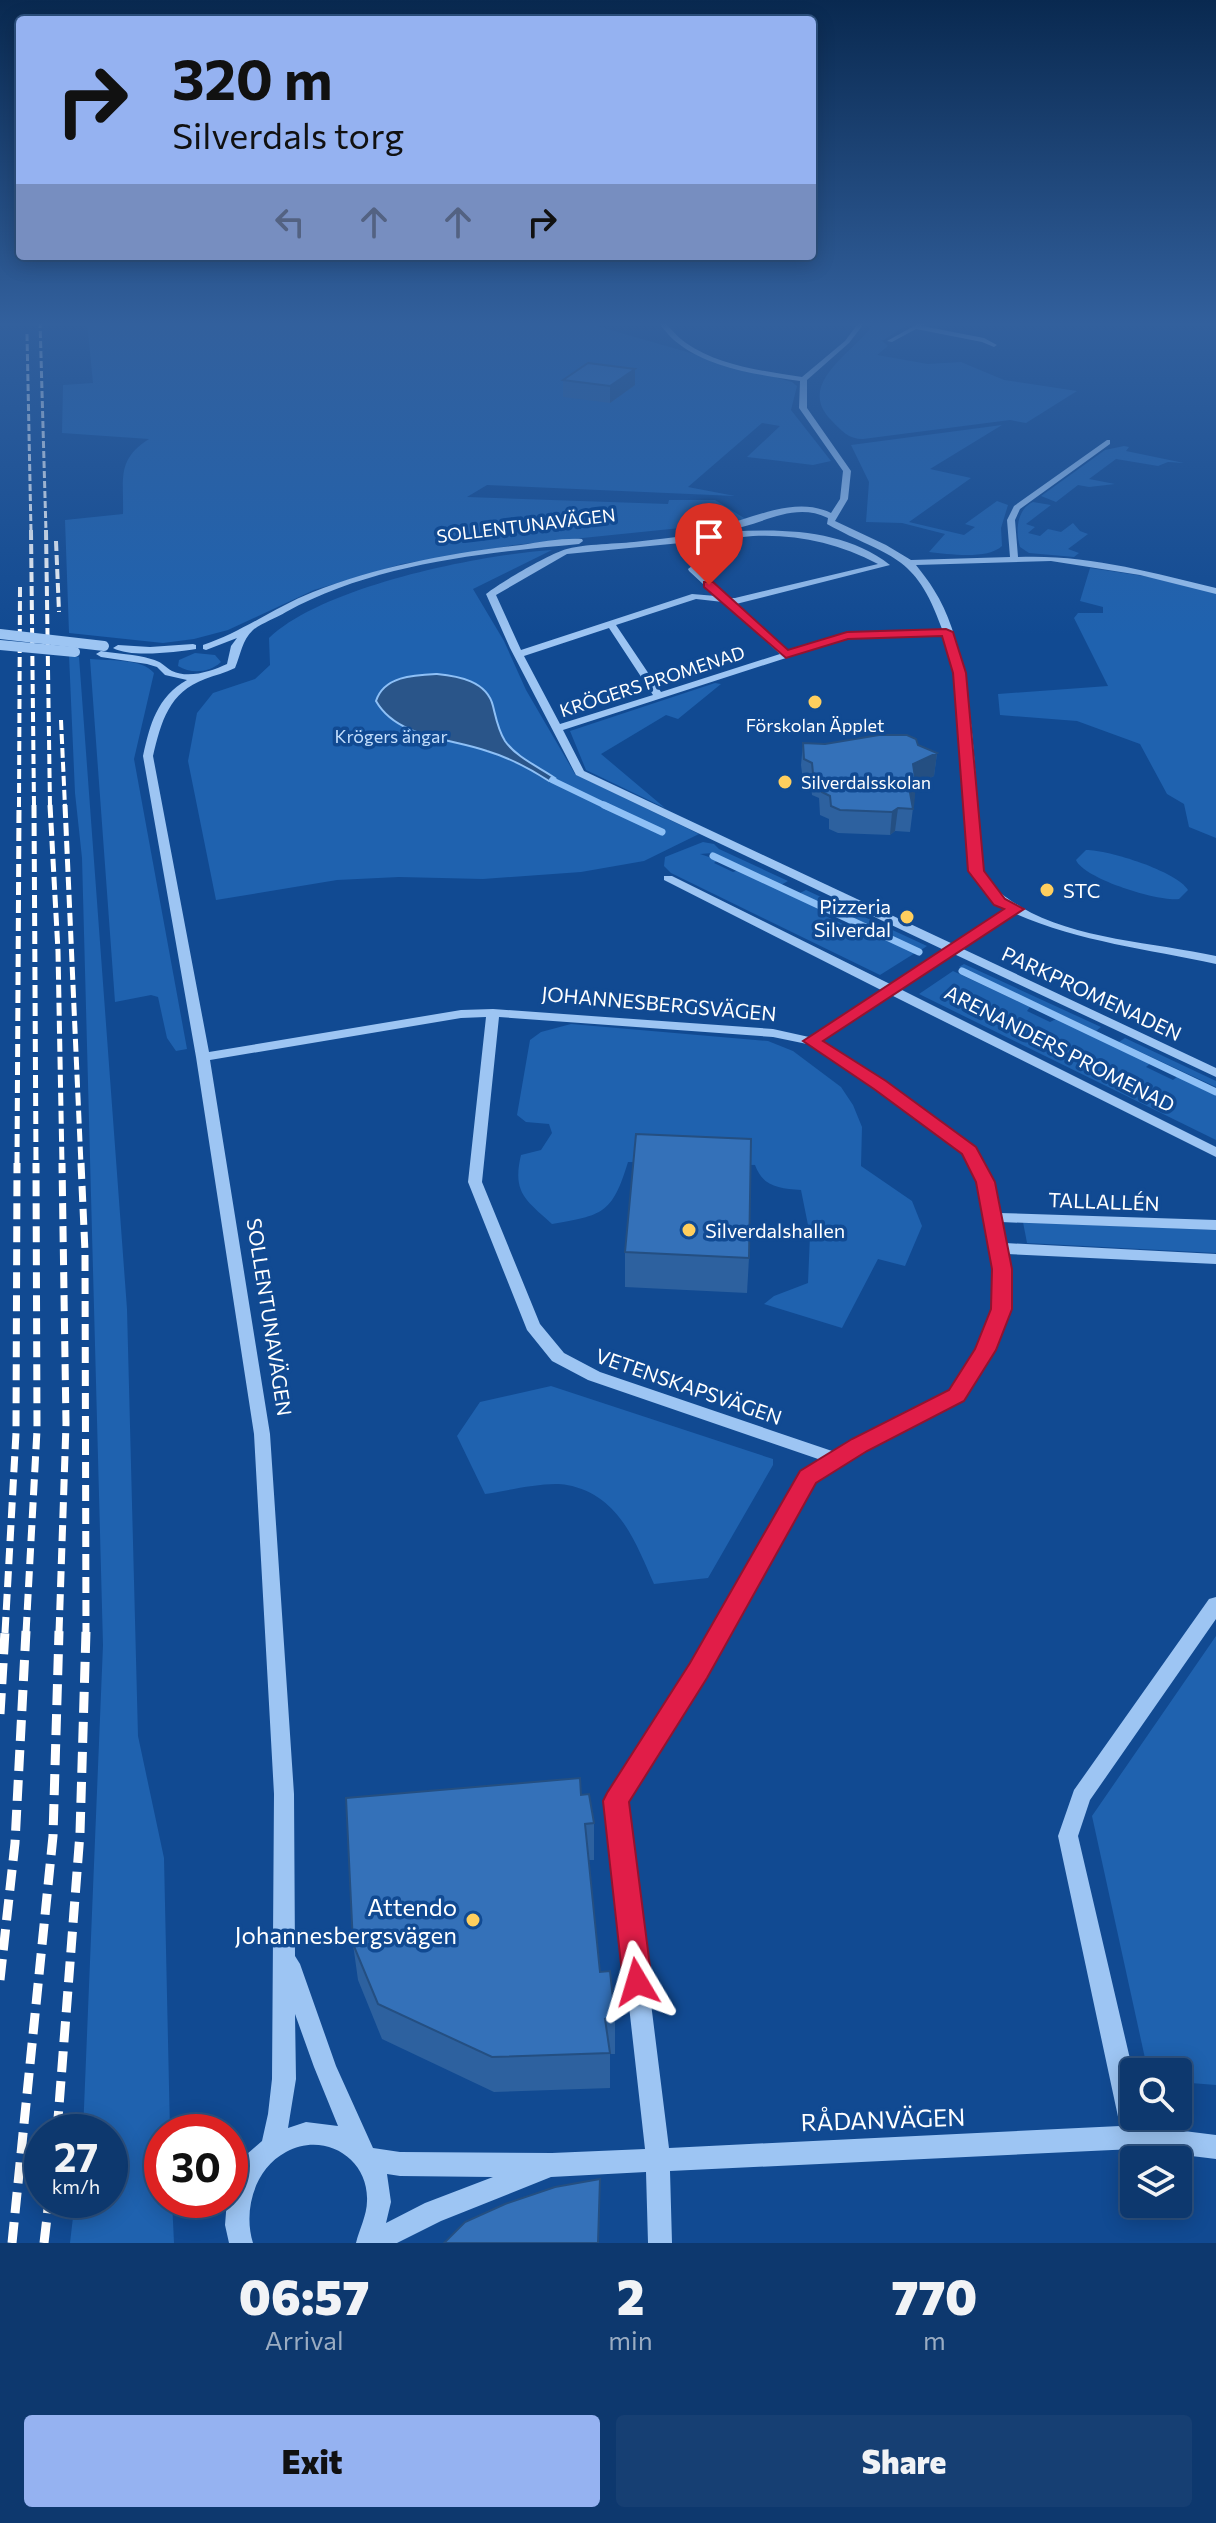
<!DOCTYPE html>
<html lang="en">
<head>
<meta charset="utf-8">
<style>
  body { margin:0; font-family:Commissioner,sans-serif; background:#163f73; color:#f1f3f6; height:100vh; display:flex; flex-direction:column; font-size:30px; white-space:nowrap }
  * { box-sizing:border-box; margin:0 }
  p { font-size:26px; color:#9aacc2 }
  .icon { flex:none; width:44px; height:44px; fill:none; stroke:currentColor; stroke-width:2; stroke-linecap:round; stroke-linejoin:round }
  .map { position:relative; height:2243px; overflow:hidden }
  .panel { display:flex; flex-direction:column; background:#0d386e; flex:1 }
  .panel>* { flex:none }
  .top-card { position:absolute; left:16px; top:16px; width:800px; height:244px; border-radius:8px; box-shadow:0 4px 20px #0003,0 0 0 2px #2d5281; background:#95b2f1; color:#111; overflow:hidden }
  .buttons { position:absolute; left:1120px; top:2058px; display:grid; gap:16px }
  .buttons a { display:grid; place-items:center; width:72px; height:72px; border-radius:8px; background:#0d386e; box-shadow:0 4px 20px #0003,0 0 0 2px #2d5281; font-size:40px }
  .speed { position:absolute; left:24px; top:2114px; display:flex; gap:16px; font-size:40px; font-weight:700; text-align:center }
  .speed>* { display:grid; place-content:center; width:104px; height:104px; border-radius:50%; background:#0d386e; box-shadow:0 4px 20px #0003,0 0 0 2px #2d5281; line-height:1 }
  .speed small { font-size:20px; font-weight:400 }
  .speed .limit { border:12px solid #d22; background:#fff; color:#111 }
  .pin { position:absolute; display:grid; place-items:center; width:68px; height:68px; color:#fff; margin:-82px -34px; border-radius:50% 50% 50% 0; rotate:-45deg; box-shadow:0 0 8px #0007 }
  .pin .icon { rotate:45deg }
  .me { position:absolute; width:88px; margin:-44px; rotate:353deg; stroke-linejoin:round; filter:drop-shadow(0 0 6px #0008) }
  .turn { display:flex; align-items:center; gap:28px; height:168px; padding:0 24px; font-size:36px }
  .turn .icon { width:104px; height:104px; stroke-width:2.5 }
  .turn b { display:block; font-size:56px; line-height:68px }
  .lanes { display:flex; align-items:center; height:76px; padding:0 24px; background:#0003; justify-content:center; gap:40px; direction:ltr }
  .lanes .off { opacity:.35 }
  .eta { display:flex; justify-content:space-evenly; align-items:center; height:136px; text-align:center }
  .eta b { font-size:48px; font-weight:800; line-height:56px }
  .action { display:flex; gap:16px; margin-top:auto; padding:16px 24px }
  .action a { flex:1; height:92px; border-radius:8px; background:#95b2f1; color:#111; font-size:32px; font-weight:800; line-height:92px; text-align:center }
  .action a+a { background:#163f73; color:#f1f3f6 }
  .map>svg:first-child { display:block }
</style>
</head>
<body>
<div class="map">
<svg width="1216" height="2243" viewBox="0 0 1216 2243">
  <rect width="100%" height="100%" fill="#114a92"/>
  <g fill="#1f62af">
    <path d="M87,321H579L792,382L797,386L791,410L831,461L813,465L747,457L780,426L762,423L688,487L735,496L487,485L467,497L668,504L669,500H715L749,521L514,545L402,564L314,590L228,630L194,639L163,643L69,633L65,520L123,514C124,479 116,460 149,439L62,433L63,385L93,383Z"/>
    <path d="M876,321H913L882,341L888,346L877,355L928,364L961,362L1004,380L1077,391L1026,423L1010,420L863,439C848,439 842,431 832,421C793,383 857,351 876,321Z"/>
    <path d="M1002,425L930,469L971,478L909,522L964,535L975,527L965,524L997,501L1008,505L1001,528L1002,546C987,560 949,554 929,552L945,534L902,523L866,522L869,482L851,445Z"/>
    <path d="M1124,446L1129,447L1126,451L1184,463L1168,462L1158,466L1116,459L1089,479L1115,484L1089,487L1078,485L1056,502L1041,496L1105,450Z"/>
    <path d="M1033,502L1051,505L1026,524L1035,527L1028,533L1040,536L1048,529L1061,532L1073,523L1080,531L1088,534L1068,549L1079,553L1074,557L1029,553L1020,547C1015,531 1017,509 1033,502Z"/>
    <path d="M552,550L473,589L504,641L526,690L575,774L699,834L644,861L581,872L483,879L399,877L337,880L216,900L188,761L197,713L213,693L255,679L270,665L269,638C324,586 478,555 552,550Z"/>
    <path d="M1090,568L1150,577L1216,593V838L1189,827L1184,804L1167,794L1140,744L1077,721L1000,715L998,694L1108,686L1074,618L1078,613H1103V607L1080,601Z"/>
    <path d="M195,653L215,655L221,662C209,673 191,674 178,666L179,660Z"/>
    <path d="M69,655L79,657L127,1309L138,1736L164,1858L170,2132H162V2200H172L174,2243H70L75,2200H110V2132H83L103,1645L82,858L75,793Z"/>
    <path d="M90,659C108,661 142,658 154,673L134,759L187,1049L176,1051L167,1038L158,997L151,995L115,1002Z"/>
    <path d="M715,683L721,684L678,719L666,715L601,754L665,808L586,770L570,731Z"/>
    <path d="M703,842L714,844L719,849L788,881L781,885L713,853L700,854L718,860L714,863L733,872L739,870L826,911L823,915L845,925L850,923L915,953L880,975L671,873L664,866L665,857Z"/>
    <path d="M1086,850C1109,850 1176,871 1188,890L1179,899C1159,902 1084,879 1076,860Z"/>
    <path d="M806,890L927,946L921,950L800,893Z"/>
    <path d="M964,964L1101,1027L1096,1031L959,967Z"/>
    <path d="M953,971L1030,1007L1027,1011L1050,1022L1056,1019L1151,1063L1146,1067L1173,1080L1178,1076L1216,1094V1140L919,994Z"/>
    <path d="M571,1024L768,1041L793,1051L841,1087L853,1105L862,1127L861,1166L912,1201L922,1226L905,1266L878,1259L842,1328L764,1304L774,1296L808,1283L810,1235L801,1190C779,1188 763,1187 755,1165L628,1162C612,1215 602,1215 552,1224C526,1200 512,1193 521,1155L541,1150L552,1133L549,1124L526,1122L517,1115L530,1040L541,1032Z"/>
    <path d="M1125,1038L1216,1081V1087L1119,1042Z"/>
    <path d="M1023,1222L1216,1230V1253L1027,1243Z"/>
    <path d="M551,1386L773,1459V1465L708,1578L654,1584C635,1541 619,1495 567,1485C546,1481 507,1491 485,1494L457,1436L480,1402Z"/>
    <path d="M1216,1636V2085L1178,2082V2072H1148L1092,1816Z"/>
  </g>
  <path fill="#2a5589" stroke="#8ec0f6" stroke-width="2" d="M437,674C458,676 487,681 493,706C496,718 498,730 505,741C516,757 539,767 555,778L549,781C529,768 510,758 487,751C450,738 397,738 376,701C384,676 414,675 437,674Z"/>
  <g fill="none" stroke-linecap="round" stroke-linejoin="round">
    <path stroke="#8ec0f6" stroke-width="6" d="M552,780L608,807"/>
    <g stroke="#8ec0f6" stroke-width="7">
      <path d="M604,805L662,832"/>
      <path d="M713,856L919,952"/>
      <path d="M962,971L1216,1092"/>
    </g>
    <g fill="#9dc5f3" fill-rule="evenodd">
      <path d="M657,321H663C671,328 677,337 686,343C719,366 764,371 802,377L845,341L860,321H866L849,343L807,380V408L851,471L848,499L835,521L886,545L911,560L1010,557L1007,520L1014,506L1107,440H1110V444L1020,509L1015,520L1018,557C1085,554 1151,572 1216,588V594L1140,575L1051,561L916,565C922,573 929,581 934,590C968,643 973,736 977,797C978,813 977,858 982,870C988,886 1008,899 1021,907C1073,939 1157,943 1216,956V964C1148,949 1080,942 1016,914L963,949L1216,1068V1077L954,954L900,989L1216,1147V1157L891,995L820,1041L885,1082L974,1148L993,1182L999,1213L1216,1220V1230L1001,1222L1005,1243L1216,1254V1264L1007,1254L1010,1269V1309L994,1350L963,1399L865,1449L814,1482L705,1677L626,1802L669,2148L1120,2126L1058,1836L1074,1790L1209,1599L1216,1597V1619L1090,1800L1078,1836L1134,2076V2116H1142L1144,2126L1216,2135V2159L1134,2149L670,2171L672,2243H648L646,2172L551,2177L441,2221L397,2243H356C359,2230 367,2215 367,2201C369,2158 324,2131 286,2152C254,2169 243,2211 253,2243H229L225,2225L227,2200H230V2190L247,2154L262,2141L268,2114L272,2079L274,1794L254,1434L196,1057L143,756C150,724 157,697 187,680L165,675L157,667L147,664L101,657L96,654L101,651C117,654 135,654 151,659C161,661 165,667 172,671C189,679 212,671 227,664L231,646L237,638L206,650L203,649V645C242,632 275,607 313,592C379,566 451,553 521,545C541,542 562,538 582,539L583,541L579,544C481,553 373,564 286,612C276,618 262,623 253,630C242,640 241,654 235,668C225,673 215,675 205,679C169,692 161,722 153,756L209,1052L461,1010L493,1009L773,1029L809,1037L881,990L664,880V876H672L890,984L944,950L576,775L510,648L486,594C501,582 543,558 561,551C577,544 615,544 634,542C713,534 822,512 890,565L736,604L788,651L847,632L942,629C915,552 890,559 827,524L828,518C790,500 759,529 721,530V526C756,517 796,496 831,513L840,499L843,471L799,408L800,381C761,375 711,369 679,344C670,338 664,329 657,321ZM753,536C798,534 838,543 878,564L735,598H729L692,566L688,569L689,571L716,596L692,594L521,650L496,595L567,554ZM696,599L723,602L780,654L661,692L616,625ZM609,628L653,695L560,724L524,656ZM943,635L952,666L959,709L970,871L990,896L1008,909L953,944L584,771L563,730L848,638ZM486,1017L468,1182L527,1330L552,1361L588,1380L821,1460L802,1472L691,1665L606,1801L645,2149L552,2153L400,2152L373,2148L336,2066L300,1964L295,1956L294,1794L270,1434L210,1060L461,1018ZM499,1017L773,1037L807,1044L875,1088L963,1154L979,1182L984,1214L983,1217L986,1221L990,1245L988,1248L994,1269V1309L978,1349L951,1391L835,1452L600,1372L564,1353L540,1324L482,1182ZM295,2014L314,2067L338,2126L306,2122L288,2128L296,2079ZM387,2174L400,2176L493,2177L425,2203L386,2223L391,2202Z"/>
      <path d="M923,321L926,323L922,326L984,338L997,345L994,347L982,342L916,329L892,342L887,341Z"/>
      <path d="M1206,321H1216V324L1207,322Z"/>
      <path d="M193,644L196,645V649C176,652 131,658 113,648L118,645L150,647Z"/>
    </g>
    <g stroke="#fff" stroke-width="3" stroke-dasharray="7 3" stroke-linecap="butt">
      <path d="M40,321L46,532"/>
      <path d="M27,334L31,532"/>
    </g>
    <g stroke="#fff" stroke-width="4" stroke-dasharray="10 4" stroke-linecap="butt">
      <path d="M31,530L34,807"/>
      <path d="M46,530L50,807"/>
      <path d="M56,541L59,612"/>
      <path d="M61,720L65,807"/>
      <path d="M19,807L20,587"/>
    </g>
    <g stroke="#fff" stroke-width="5" stroke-dasharray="13 5" stroke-linecap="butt">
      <path d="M34,805L36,1165"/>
      <path d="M50,805L58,951L62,1165"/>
      <path d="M65,805L81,1165"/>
      <path d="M17,1165L19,805"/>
    </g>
    <g stroke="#fff" stroke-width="7" stroke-dasharray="16 7" stroke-linecap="butt">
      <path d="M81,1163L85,1252L86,1633"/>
      <path d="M5,1633L16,1433L17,1163"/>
      <path d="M26,1633L37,1430L36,1163"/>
      <path d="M59,1633L66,1424L62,1163"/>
    </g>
    <g stroke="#fff" stroke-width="9" stroke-dasharray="21 9" stroke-linecap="butt">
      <path d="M0,1714L5,1631"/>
      <path d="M0,1980L15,1843L26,1631"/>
      <path d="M57,2132L80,1833L86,1631"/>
      <path d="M12,2243L53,1836L59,1631"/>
      <path d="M44,2243L49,2200"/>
    </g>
    <g stroke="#9dc5f3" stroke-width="10">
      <path d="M0,634L104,646"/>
      <path d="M0,645L75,652"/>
    </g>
  </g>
  <g fill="#2d619f">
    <path d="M563,380L635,385L610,403L563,397Z"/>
    <path d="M803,743L918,745L937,753L934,776L916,784L910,832L895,831L890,835L838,833L829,829V819L820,815L819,798L812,795L811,785L803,781L801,765Z"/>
    <path d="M625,1252L749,1258L747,1293L625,1287Z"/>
    <path d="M581,1795L594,1823V1860H589L600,1972L615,2018V2054H610V2088L494,2092L382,2039L358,1980L353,1944Z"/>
  </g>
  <g fill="#244f82">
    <path d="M635,369V385L610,403V386Z"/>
    <path d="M937,753L934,776L911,787L916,784L914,807L907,808L913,764Z"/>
    <path d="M898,808L895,831L890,835L892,812Z"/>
    <path d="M600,2179L599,2243H598Z"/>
  </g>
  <g fill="#3471b9" stroke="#244f82" stroke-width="2">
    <path d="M588,363L635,369L610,386L563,380Z"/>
    <path d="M879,735H907L916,739L918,745L937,753L913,764L916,784L909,787L913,809L898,808L892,812L840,810L831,806L830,796L822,792L821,775L813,773L812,763L804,759L803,743L825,744Z"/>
    <path d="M636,1134L751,1139L749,1258L625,1252Z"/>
    <path d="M580,1778L581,1795L589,1794L594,1823L585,1824L600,1972L610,1971L615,2018L605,2019L610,2053L492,2057L378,2004L353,1944L346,1798Z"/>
    <path d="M600,2179L598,2243H444L465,2222L505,2204L555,2187Z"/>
  </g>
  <linearGradient id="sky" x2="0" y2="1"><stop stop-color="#092950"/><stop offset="0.51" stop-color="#32609d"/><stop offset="1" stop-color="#32609d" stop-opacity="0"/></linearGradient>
  <rect width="1216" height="635" fill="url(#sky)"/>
  <path fill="#e11d48" stroke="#92132f" stroke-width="2" d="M704,582H713L788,650L847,632L946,629L953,632L966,673L984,871L1005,899L1024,909L823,1041L886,1081L976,1147L995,1182L1012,1269V1309L996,1350L964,1401L867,1451L816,1483L707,1678L629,1802L652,1982L647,1992L637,1996L627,1992L623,1982L603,1801L607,1793L690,1663L800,1471L852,1439L949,1390L975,1349L991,1309L992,1269L976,1182L962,1154L874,1089L803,1041L1004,909L994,905L968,871L953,673L942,636L848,639L786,658L704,587Z"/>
  <g fill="#ffcf5e" stroke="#114a92" stroke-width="3">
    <circle cx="815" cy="702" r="8"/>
    <circle cx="785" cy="782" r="8"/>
    <circle cx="1047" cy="890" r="8"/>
    <circle cx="907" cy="917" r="8"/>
    <circle cx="689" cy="1230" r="8"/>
    <circle cx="473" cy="1920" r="8"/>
  </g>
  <g text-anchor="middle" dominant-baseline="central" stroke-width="7" stroke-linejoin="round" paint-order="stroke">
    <g font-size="18" fill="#fff" stroke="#114a92">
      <text transform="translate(526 525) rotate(-7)">SOLLENTUNAVÄGEN</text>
      <text transform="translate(652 681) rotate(-18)">KRÖGERS PROMENAD</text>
    </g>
    <g font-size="18" fill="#fff" stroke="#114a92">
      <text x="815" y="725">Förskolan Äpplet</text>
      <text x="801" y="782" text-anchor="start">Silverdalsskolan</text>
    </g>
    <g font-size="18" fill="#c4dffd" stroke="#114a92">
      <text x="391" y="736">Krögers ängar</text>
    </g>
    <g font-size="20" fill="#fff" stroke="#114a92" text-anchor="start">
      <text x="1063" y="890">STC</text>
      <text x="891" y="906" text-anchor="end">Pizzeria<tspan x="891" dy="23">Silverdal</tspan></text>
      <text x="705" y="1230">Silverdalshallen</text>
    </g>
    <g font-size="20" fill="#fff" stroke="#114a92">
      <text transform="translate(1092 993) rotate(25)">PARKPROMENADEN</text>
      <text transform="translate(659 1003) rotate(5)">JOHANNESBERGSVÄGEN</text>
      <text transform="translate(1060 1048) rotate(27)">ARENANDERS PROMENAD</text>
      <text transform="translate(1104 1201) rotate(2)">TALLALLÉN</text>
      <text transform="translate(270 1317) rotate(81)">SOLLENTUNAVÄGEN</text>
      <text transform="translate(689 1386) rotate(19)">VETENSKAPSVÄGEN</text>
    </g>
    <g font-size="24" fill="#fff" stroke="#114a92" text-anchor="end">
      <text x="457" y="1906">Attendo<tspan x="457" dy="28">Johannesbergsvägen</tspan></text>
    </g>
    <g font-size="24" fill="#fff" stroke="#114a92">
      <text transform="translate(883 2119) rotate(-2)">RÅDANVÄGEN</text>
    </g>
  </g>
</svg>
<div class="buttons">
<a><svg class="icon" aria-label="search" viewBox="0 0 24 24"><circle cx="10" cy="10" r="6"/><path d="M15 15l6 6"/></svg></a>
<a><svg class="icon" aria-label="layers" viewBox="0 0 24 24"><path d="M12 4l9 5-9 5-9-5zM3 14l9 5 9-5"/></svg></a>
</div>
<div class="speed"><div>27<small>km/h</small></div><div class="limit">30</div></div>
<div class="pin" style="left:709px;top:585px;background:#d93025"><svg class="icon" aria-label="arrive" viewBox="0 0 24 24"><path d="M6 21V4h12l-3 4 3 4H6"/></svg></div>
<svg class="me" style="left:637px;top:1982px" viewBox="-20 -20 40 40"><path d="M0-17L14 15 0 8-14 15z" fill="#e11d48" stroke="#fff" stroke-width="4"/></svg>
<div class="top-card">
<div class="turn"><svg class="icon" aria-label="right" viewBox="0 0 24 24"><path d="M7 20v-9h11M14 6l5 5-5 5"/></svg><div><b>320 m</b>Silverdals torg</div></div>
<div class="lanes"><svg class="icon off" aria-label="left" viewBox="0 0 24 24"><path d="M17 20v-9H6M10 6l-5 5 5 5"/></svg><svg class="icon off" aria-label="ahead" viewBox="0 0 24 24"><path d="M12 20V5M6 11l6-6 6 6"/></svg><svg class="icon off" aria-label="ahead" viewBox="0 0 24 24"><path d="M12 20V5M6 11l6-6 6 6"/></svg><svg class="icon" aria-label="right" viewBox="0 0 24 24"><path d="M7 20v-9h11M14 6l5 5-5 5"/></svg></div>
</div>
</div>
<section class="panel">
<div class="eta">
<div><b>06:57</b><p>Arrival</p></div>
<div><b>2</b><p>min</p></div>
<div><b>770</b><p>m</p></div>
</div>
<div class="action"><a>Exit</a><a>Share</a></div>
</section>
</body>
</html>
